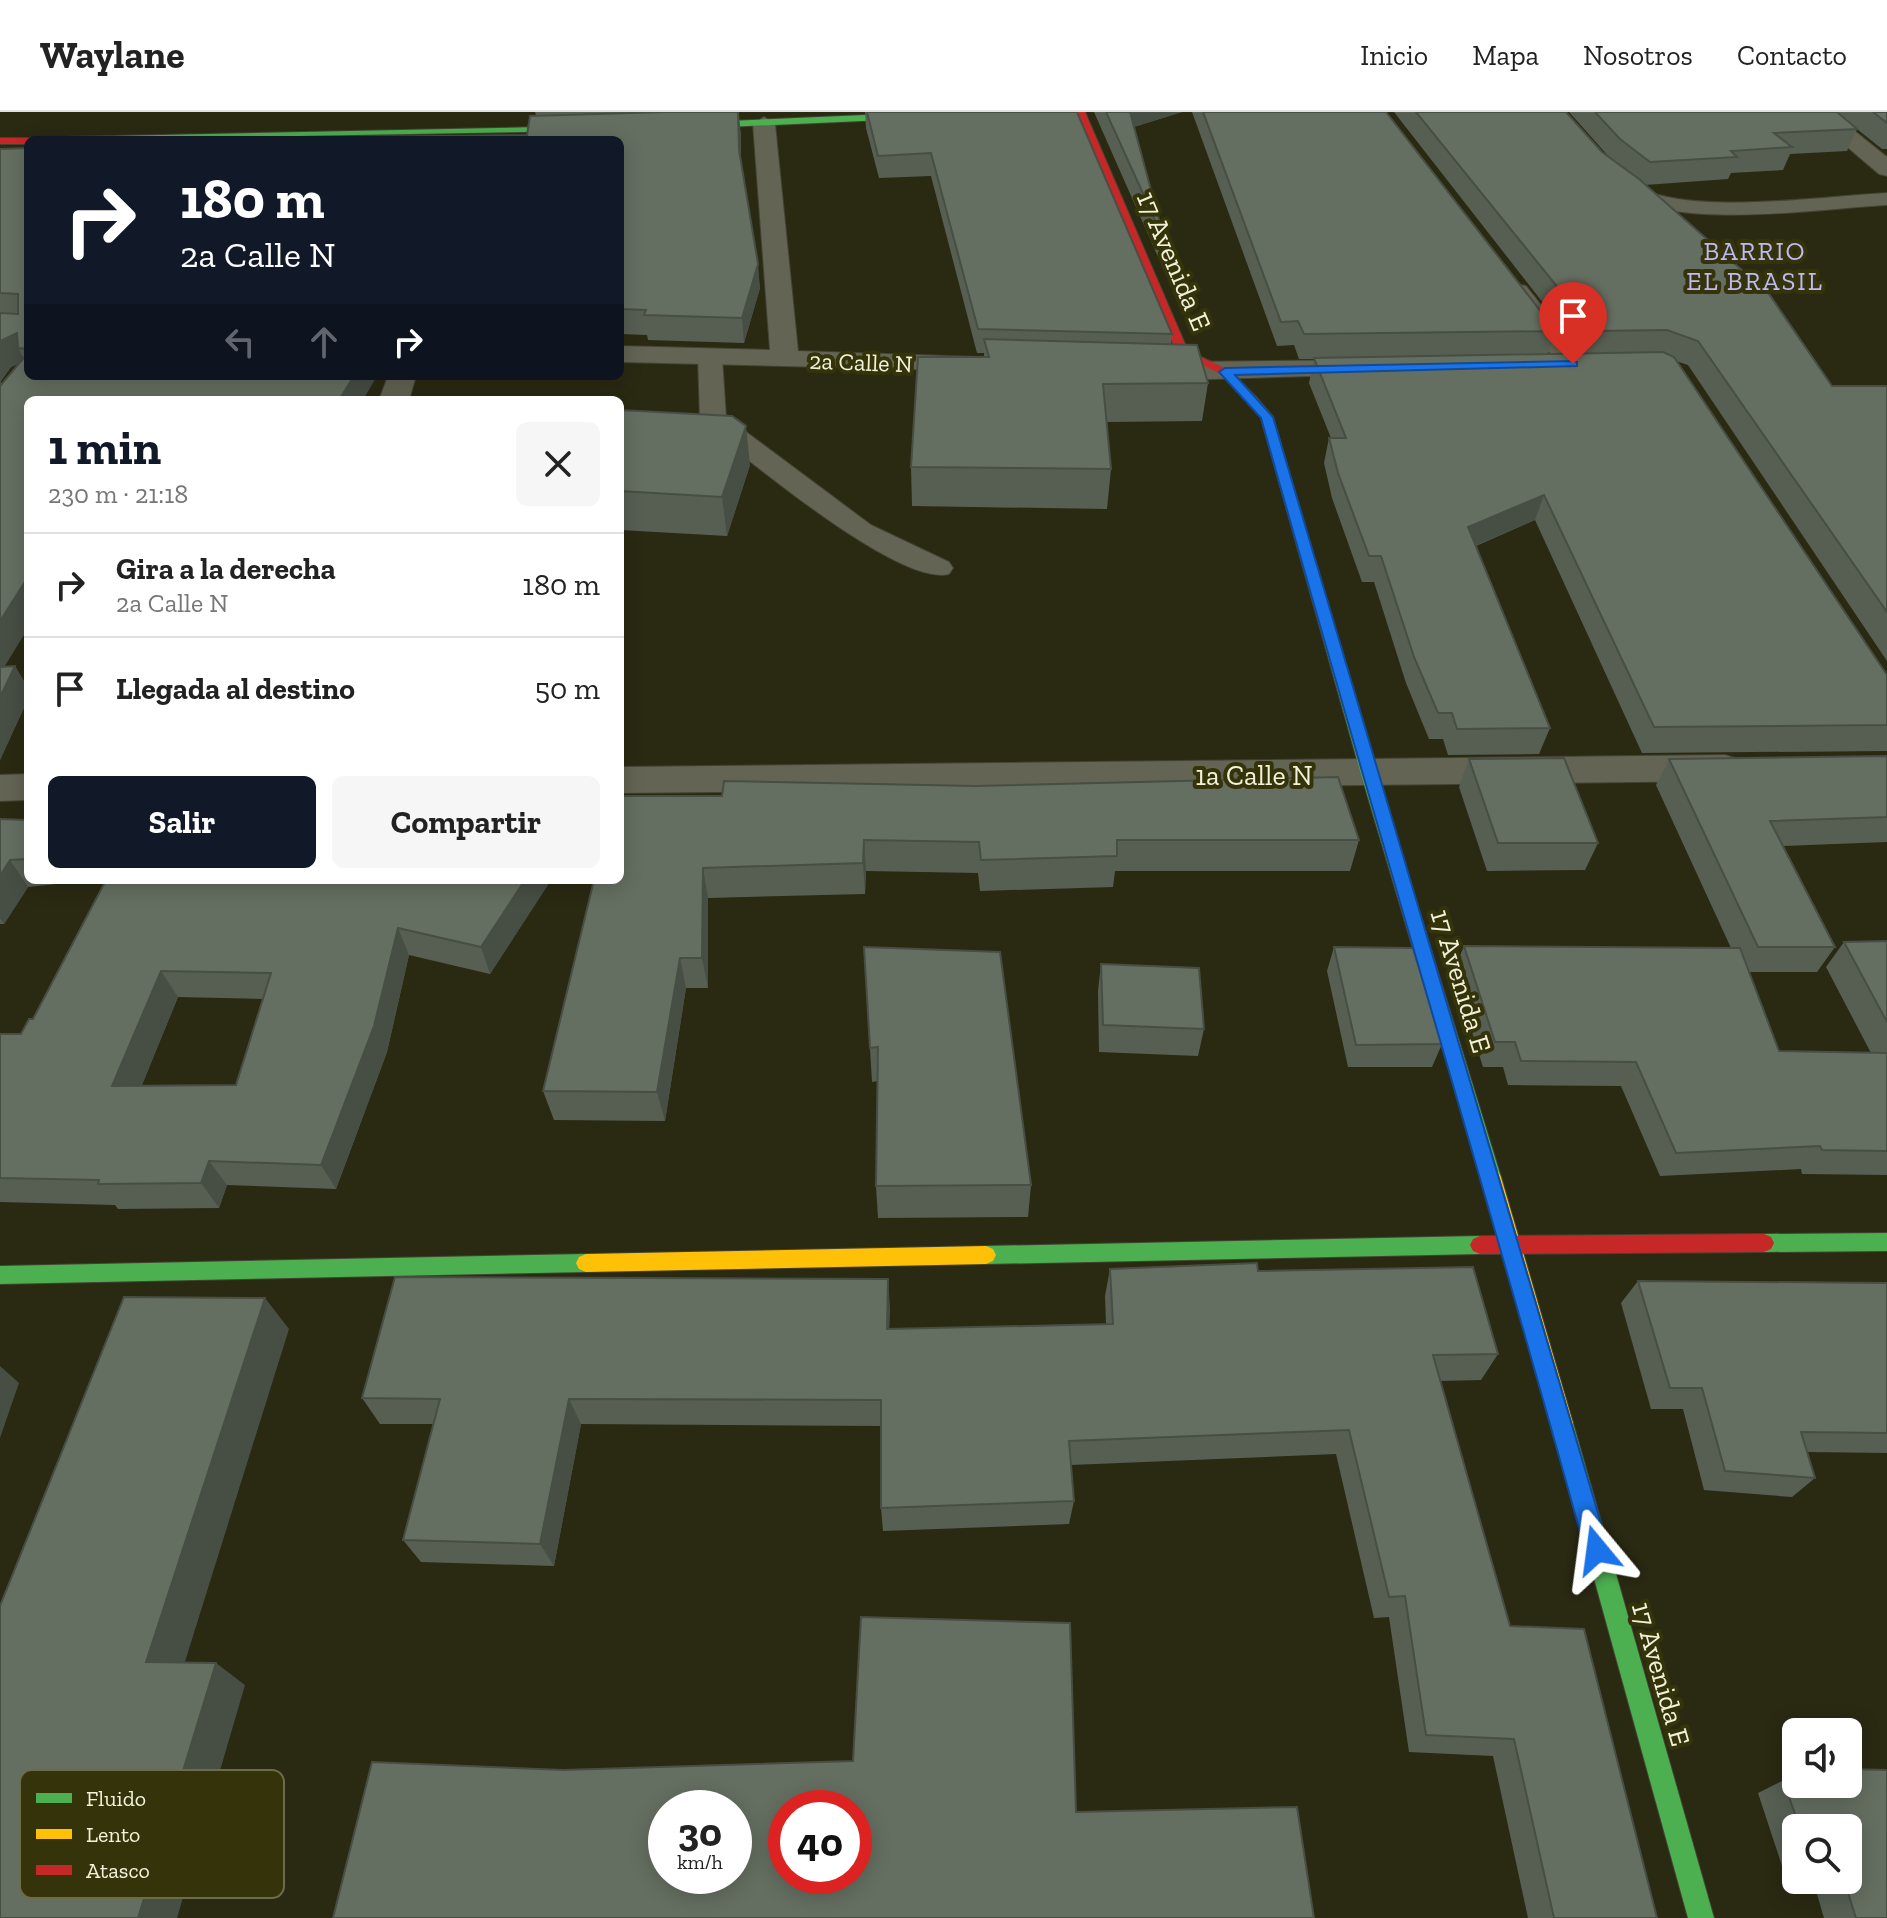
<!DOCTYPE html>
<html lang="es">
<head>
<meta charset="utf-8">
<style>
  body { margin:0; font-family:"Zilla Slab",serif; background:#f6f6f6; color:#222; height:100vh; display:flex; flex-direction:column; font-size:30px; white-space:nowrap }
  * { box-sizing:border-box; margin:0 }
  p { font-size:26px; color:#767676 }
  .icon { flex:none; width:44px; height:44px; fill:none; stroke:currentColor; stroke-width:2; stroke-linecap:round; stroke-linejoin:round }
  .map { position:relative; flex:1; overflow:hidden }
  .details { position:absolute; left:24px; top:284px; width:600px; height:488px; display:flex; flex-direction:column; background:#fff; border-radius:12px; box-shadow:0 4px 20px #0003 }
  .details>* { flex:none }
  .top-card { position:absolute; left:24px; top:24px; width:600px; height:244px; border-radius:12px; box-shadow:0 4px 20px #0003; background:#111827; color:#fff; overflow:hidden }
  .fabs { position:absolute; left:1782px; top:1606px; display:grid; gap:16px }
  .fabs a { display:grid; place-items:center; width:80px; height:80px; border-radius:12px; background:#fff; box-shadow:0 4px 20px #0003; font-size:40px }
  .speed { position:absolute; left:648px; top:1678px; display:flex; gap:16px; font-size:40px; font-weight:700; text-align:center }
  .speed>* { display:grid; place-content:center; width:104px; height:104px; border-radius:50%; background:#fff; box-shadow:0 4px 20px #0003; line-height:1 }
  .speed small { font-size:20px; font-weight:400 }
  .speed .limit { border:12px solid #d22; background:#fff; color:#111 }
  .pin { position:absolute; display:grid; place-items:center; width:68px; height:68px; color:#fff; margin:-82px -34px; border-radius:50% 50% 50% 0; rotate:-45deg; box-shadow:0 0 8px #0007 }
  .pin .icon { rotate:45deg }
  .me { position:absolute; width:88px; margin:-44px; rotate:344deg; stroke-linejoin:round; filter:drop-shadow(0 0 6px #0008) }
  .turn { display:flex; align-items:center; gap:28px; height:168px; padding:0 24px; font-size:36px }
  .turn .icon { width:104px; height:104px; stroke-width:2.5 }
  .turn b { display:block; font-size:56px; line-height:68px }
  .lanes { display:flex; align-items:center; height:76px; padding:0 24px; background:#0003; justify-content:center; gap:40px; direction:ltr }
  .lanes .off { opacity:.35 }
  .round { display:grid; place-items:center; flex:none; width:84px; height:84px; border-radius:12px; background:#f6f6f6 }
  .overview { display:flex; align-items:center; justify-content:space-between; height:136px; padding:0 24px }
  h1 { font-size:48px; font-weight:700; line-height:60px; color:#111827 }
  .cta { display:flex; gap:16px; margin-top:auto; padding:16px 24px }
  .cta a { flex:1; height:92px; border-radius:12px; background:#111827; color:#fff; font-size:32px; font-weight:700; line-height:92px; text-align:center }
  .cta a+a { background:#f6f6f6; color:#222 }
  ul { padding:0; list-style:none }
  li { display:flex; align-items:center; gap:24px; height:104px; padding:0 24px; border-top:2px solid #e0e0e0 }
  li div { flex:1 }
  li b { display:block; font-size:30px }
  li em { font-style:normal }
  header { display:flex; align-items:center; gap:48px; box-sizing:border-box; height:112px; padding:0 40px; background:#fff; border-bottom:2px solid #e0e0e0 }
  header strong { font-size:38px }
  nav { display:flex; gap:44px; margin-inline-start:auto; font-size:28px }
  .map>svg:first-child { display:block }
</style>
</head>
<body>
<header>
<strong>Waylane</strong>
<nav><a>Inicio</a><a>Mapa</a><a>Nosotros</a><a>Contacto</a></nav>
</header>
<div class="map">
<svg width="1887" height="1806" viewBox="0 0 1887 1806">
  <rect width="100%" height="100%" fill="#2a2a13"/>
  <g fill="none" stroke-linecap="round" stroke-linejoin="round">
    <defs>
      <g id="lane">
        <path d="M1544,0H1565C1588,24 1612,61 1643,77C1695,103 1827,84 1887,81V93C1816,97 1696,116 1631,87C1604,75 1562,24 1544,0Z"/>
        <path d="M710,238L722,245L726,305L871,413L949,450L953,456L949,462C899,475 747,346 704,313L700,308L698,245Z"/>
      </g>
      <g id="street">
        <path d="M1806,0H1831L1887,45V64L1879,62Z"/>
        <path d="M764,5L775,12L798,239L978,245L988,247L992,253L988,259L620,250V234L770,238L753,12Z"/>
        <path d="M1517,172L1526,174L1583,246L1587,252L1583,258H1563L1504,180L1508,174Z"/>
        <path d="M1369,248L1379,250L1383,256L1379,262L1182,268L1172,265L1168,259L1172,253L1182,250Z"/>
        <path d="M388,264H416L409,288H379Z"/>
        <path d="M1725,643L1738,647L1744,656L1738,665L1725,669L620,681V655Z"/>
        <path d="M28,662V688L0,689V663Z"/>
      </g>
      <g id="fast">
        <path d="M934,0H1000L995,3L682,17L677,14L682,11Z"/>
        <path d="M588,14L585,19L59,28L64,25Z"/>
        <path d="M1248,285H1256L1273,305L1377,662L1501,1065L1498,1071L1491,1073L1484,1071L1481,1065L1361,662L1261,306L1246,288Z"/>
        <path d="M1887,1121V1139L1764,1140L1757,1137L1754,1131L1757,1125L1764,1122Z"/>
        <path d="M1480,1124L1487,1127L1490,1133L1487,1139L1480,1142L986,1152L979,1149L976,1143L979,1137L986,1134Z"/>
        <path d="M586,1142L593,1145L596,1151L593,1157L586,1160L0,1172V1154Z"/>
        <path d="M1562,1301L1570,1304L1573,1311L1714,1806H1688L1551,1311L1554,1304Z"/>
      </g>
      <g id="slow">
        <path d="M1491,1057L1498,1059L1501,1065L1573,1311L1570,1318L1562,1321L1554,1318L1551,1311L1481,1065L1484,1059Z"/>
        <path d="M986,1134L993,1137L996,1143L993,1149L986,1152L586,1160L579,1157L576,1151L579,1145L586,1142Z"/>
      </g>
      <g id="jam">
        <path d="M1075,0H1085L1188,239L1229,258L1256,285V291H1248L1221,262L1177,241Z"/>
        <path d="M0,26H28L32,28H28V32H0Z"/>
        <path d="M1764,1122L1771,1125L1774,1131L1771,1137L1764,1140L1480,1142L1473,1139L1470,1133L1473,1127L1480,1124Z"/>
      </g>
    </defs>
    <use href="#lane" stroke="#434333" stroke-width="2"/>
    <use href="#street" stroke="#434333" stroke-width="2"/>
    <use href="#fast" stroke="#434333" stroke-width="2"/>
    <use href="#slow" stroke="#434333" stroke-width="2"/>
    <use href="#jam" stroke="#434333" stroke-width="2"/>
    <use href="#lane" fill="#646454" fill-rule="evenodd"/>
    <use href="#street" fill="#646454" fill-rule="evenodd"/>
    <use href="#fast" fill="#4caf50" fill-rule="evenodd"/>
    <use href="#slow" fill="#ffc107" fill-rule="evenodd"/>
    <use href="#jam" fill="#c62828" fill-rule="evenodd"/>
  </g>
  <g fill="#575f53" fill-rule="evenodd">
    <path d="M535,0H740H739L741,51L760,176L744,231L648,228L647,223L620,222V28L527,23L536,3Z"/>
    <path d="M865,0H1077L1172,222L1171,232L1208,271L1202,309L1107,310L1111,357L1107,397L912,394L911,355L984,245V241H977L931,64L879,66L866,16Z"/>
    <path d="M1094,0H1182L1134,15L1165,130L1162,154Z"/>
    <path d="M1192,0H1386L1556,219L1548,242H1583L1394,0H1566L1602,40L1610,46L1569,0H1887V37H1882L1857,17L1847,39L1790,42L1783,58L1731,61L1728,67L1645,73L1832,274H1887V549L1688,253L1676,249L1887,563V639L1642,641L1535,408L1476,434L1550,616L1539,642L1448,643L1443,627H1429L1406,571L1374,470H1362L1332,386L1324,351L1329,326H1331L1309,271L1314,247H1299L1294,233L1277,234Z"/>
    <path d="M28,36V516L4,555L15,554L28,576V587L0,648V37ZM19,251L1,273V269L11,255Z"/>
    <path d="M620,298L750,353L727,424L620,418Z"/>
    <path d="M1887,644V730L1783,734L1835,835L1817,860H1749L1779,939L1871,941L1826,855L1844,830L1887,829V1063L1802,1062L1801,1057L1660,1064L1621,974L1508,973L1503,955H1483L1453,860L1464,834L1731,836L1656,673L1669,647Z"/>
    <path d="M1469,647L1598,731L1585,758L1487,759L1459,675Z"/>
    <path d="M620,684L1359,728L1350,759H1115L1113,775L980,779L978,761L866,759L865,782L708,786V876H686L665,1009L554,1008L543,979Z"/>
    <path d="M0,707L28,708V768H86V769L28,775L4,812H0Z"/>
    <path d="M106,768H551L490,862L409,843L387,940L336,1077L227,1073L219,1096L118,1097L115,1093L0,1090V922H21L33,907ZM178,885L263,887L236,973H142Z"/>
    <path d="M864,835L1031,1073L1028,1105L878,1106L876,1074L878,969L872,970Z"/>
    <path d="M1334,835L1442,932L1432,955H1348L1327,859Z"/>
    <path d="M1101,852L1204,917L1198,944L1099,940L1098,879Z"/>
    <path d="M1110,1157L1258,1159L1498,1242L1481,1268L1440,1269L1510,1514L1657,1806H1528L1493,1644L1409,1640L1389,1505L1374,1506L1336,1342L1071,1353L1074,1389L1069,1412L883,1419L881,1396V1314L581,1312L554,1454L421,1450L403,1428L433,1312H380L362,1286L890,1195L889,1217L1106,1212L1105,1184Z"/>
    <path d="M1638,1169L1887,1171V1341L1807,1340L1815,1366L1792,1385L1704,1378L1683,1297H1651L1621,1191Z"/>
    <path d="M1848,1657L1887,1658V1806H1824L1814,1772H1788L1758,1681L1796,1662V1672H1848ZM1796,1716H1848V1768H1796Z"/>
  </g>
  <g fill="#474e44">
    <path d="M738,0L741,21V61L739,38Z"/>
    <path d="M1128,0H1182L1127,17Z"/>
    <path d="M758,152L760,176L744,231L742,206Z"/>
    <path d="M17,221L18,236L25,249L11,255L1,269L0,280V229Z"/>
    <path d="M354,264H377L363,288H339Z"/>
    <path d="M746,314L750,353L727,424L722,385Z"/>
    <path d="M1544,383L1535,408L1460,440L1468,415Z"/>
    <path d="M28,465V516L0,561V509Z"/>
    <path d="M15,554L28,576V587L0,648V585Z"/>
    <path d="M864,728L866,759L865,782L863,751Z"/>
    <path d="M10,748L28,775L4,812L0,806V764Z"/>
    <path d="M703,756L708,786V876L702,846Z"/>
    <path d="M525,768H551L490,862L481,835Z"/>
    <path d="M398,816L409,843L387,940L336,1077L321,1053Z"/>
    <path d="M680,846L686,876L665,1009L657,980Z"/>
    <path d="M161,859L178,885L131,999L112,974Z"/>
    <path d="M209,1049L227,1073L219,1096L201,1071Z"/>
    <path d="M888,1167L890,1195L888,1244L887,1217Z"/>
    <path d="M265,1186L289,1217L178,1572L146,1550Z"/>
    <path d="M0,1254L19,1271L0,1326Z"/>
    <path d="M569,1287L581,1312L554,1454L540,1432Z"/>
    <path d="M216,1551L245,1573L177,1806H138Z"/>
  </g>
  <g fill="#656f61" stroke="#474e44" stroke-width="2" fill-rule="evenodd">
    <path d="M665,0H738L739,38L758,152L742,206L644,203L646,198L620,197V28H242L243,26L527,23L530,4Z"/>
    <path d="M867,0H1077L1172,222L978,217L931,41L878,44Z"/>
    <path d="M1106,0H1130L1165,130Z"/>
    <path d="M1203,0H1386L1556,219L1304,222L1298,209L1281,210Z"/>
    <path d="M1416,0H1566L1602,40L1639,67L1769,182L1832,274H1887V500L1698,229L1667,218L1593,219Z"/>
    <path d="M1595,0H1837L1857,17L1774,21L1792,35L1731,39L1737,45L1650,50L1620,27Z"/>
    <path d="M1873,0H1887V11Z"/>
    <path d="M28,36V264H354L339,288H28V465L0,509V274L28,241V237L18,236L17,221L0,229V201L18,202V182L0,181V37Z"/>
    <path d="M984,227L1197,233L1208,271L1103,272L1111,357L911,355L918,245H989Z"/>
    <path d="M1663,240L1674,245L1887,563V613L1654,615L1544,383L1468,415L1550,616L1457,617L1452,601H1438L1414,545L1381,444H1369L1338,361L1329,326H1346L1314,246Z"/>
    <path d="M620,298L732,304L746,314L722,385L620,379Z"/>
    <path d="M15,554L0,585V555Z"/>
    <path d="M1887,644V705L1770,709L1835,835H1758L1669,647Z"/>
    <path d="M1564,646L1598,731H1498L1469,647Z"/>
    <path d="M1338,665L1359,728H1117V744L981,748L979,730L864,728L863,751L703,756L702,846H680L657,980L543,979L594,768H620V684H722L724,669L975,674Z"/>
    <path d="M0,707L28,708V747L10,748L0,764Z"/>
    <path d="M106,768H525L481,835L398,816L374,914L321,1053L209,1049L201,1071L98,1072L99,1068L0,1066V922H21L29,907H33ZM161,859L271,861L236,973L112,974Z"/>
    <path d="M1887,829V910L1844,830Z"/>
    <path d="M1464,834L1740,836L1779,939L1887,941V1039L1822,1038L1820,1034L1676,1041L1636,950L1521,949L1515,930H1495Z"/>
    <path d="M864,835L1000,840L1031,1073L876,1074L878,935L870,936Z"/>
    <path d="M1334,835L1413,836L1442,932L1356,933Z"/>
    <path d="M1101,852L1199,856L1204,917L1103,913Z"/>
    <path d="M1257,1151L1258,1159L1473,1155L1498,1242L1433,1243L1510,1514L1584,1517L1657,1806H1554L1514,1627L1426,1623L1405,1484L1389,1485L1349,1318L1069,1329L1074,1389L881,1396V1288L569,1287L540,1432L403,1428L440,1287L362,1286L395,1165L888,1167L887,1217L1113,1212L1110,1157Z"/>
    <path d="M1638,1169L1887,1171V1321L1801,1320L1815,1366L1725,1359L1702,1276H1670Z"/>
    <path d="M124,1185L265,1186L146,1550L216,1551L138,1806H0V1494Z"/>
    <path d="M861,1505L1070,1511L1076,1700L1297,1695L1314,1806H333L372,1650L563,1658L853,1649ZM666,1696H734V1764H666ZM786,1696H854V1764H786Z"/>
    <path d="M1848,1657L1887,1658V1806H1856L1844,1768H1848V1716H1800L1783,1668L1796,1667V1672H1848Z"/>
  </g>
  <path fill="#1a73e8" stroke="#114b97" stroke-width="2" d="M1573,249L1577,250V254L1235,263L1273,305C1383,683 1500,1059 1609,1438L1606,1447L1597,1450L1589,1447L1585,1438C1481,1060 1367,684 1261,306L1219,260L1225,256Z"/>
  <g text-anchor="middle" dominant-baseline="central" stroke-width="8" stroke-linejoin="round" paint-order="stroke">
    <g font-size="24" fill="#f2f2db" stroke="#343309">
      <text transform="translate(861 250) rotate(2)">2a Calle N</text>
    </g>
    <g font-size="26" letter-spacing="2" fill="#bebaf3" stroke="#343309">
      <text x="1755" y="139">BARRIO<tspan x="1755" dy="30">EL BRASIL</tspan></text>
    </g>
    <g font-size="28" fill="#f2f2db" stroke="#343309">
      <text transform="translate(1174 149) rotate(67)">17 Avenida E</text>
      <text x="1254" y="663">1a Calle N</text>
      <text transform="translate(1461 869) rotate(73)">17 Avenida E</text>
      <text transform="translate(1661 1562) rotate(74)">17 Avenida E</text>
    </g>
  </g>
  <rect x="20" y="1658" width="264" height="128" rx="12" fill="#343309" stroke="#6d6c48" stroke-width="2"/>
  <rect x="36" y="1681" width="36" height="10" fill="#4caf50"/>
  <rect x="36" y="1717" width="36" height="10" fill="#ffc107"/>
  <rect x="36" y="1753" width="36" height="10" fill="#c62828"/>
  <g font-size="22" fill="#f2f2db">
    <text x="86" y="1694">Fluido</text>
    <text x="86" y="1730">Lento</text>
    <text x="86" y="1766">Atasco</text>
  </g>
</svg>
<div class="fabs">
<a><svg class="icon" aria-label="sound" viewBox="0 0 24 24"><path d="M4 9h4l5-4v14l-5-4H4zM17 9q2 3 0 6"/></svg></a>
<a><svg class="icon" aria-label="search" viewBox="0 0 24 24"><circle cx="10" cy="10" r="6"/><path d="M15 15l6 6"/></svg></a>
</div>
<div class="speed"><div>30<small>km/h</small></div><div class="limit">40</div></div>
<div class="pin" style="left:1573px;top:252px;background:#d93025"><svg class="icon" aria-label="arrive" viewBox="0 0 24 24"><path d="M6 21V4h12l-3 4 3 4H6"/></svg></div>
<svg class="me" style="left:1597px;top:1438px" viewBox="-20 -20 40 40"><path d="M0-17L14 15 0 8-14 15z" fill="#1a73e8" stroke="#fff" stroke-width="4"/></svg>
<div class="top-card">
<div class="turn"><svg class="icon" aria-label="right" viewBox="0 0 24 24"><path d="M7 20v-9h11M14 6l5 5-5 5"/></svg><div><b>180 m</b>2a Calle N</div></div>
<div class="lanes"><svg class="icon off" aria-label="left" viewBox="0 0 24 24"><path d="M17 20v-9H6M10 6l-5 5 5 5"/></svg><svg class="icon off" aria-label="ahead" viewBox="0 0 24 24"><path d="M12 20V5M6 11l6-6 6 6"/></svg><svg class="icon" aria-label="right" viewBox="0 0 24 24"><path d="M7 20v-9h11M14 6l5 5-5 5"/></svg></div>
</div>
<section class="details">
<div class="overview"><div><h1>1 min</h1><p>230 m · 21:18</p></div><a class="round"><svg class="icon" aria-label="close" viewBox="0 0 24 24"><path d="M6 6l12 12M18 6L6 18"/></svg></a></div>
<ul>
<li><svg class="icon" aria-label="right" viewBox="0 0 24 24"><path d="M7 20v-9h11M14 6l5 5-5 5"/></svg><div><b>Gira a la derecha</b><p>2a Calle N</p></div><em>180 m</em></li>
<li><svg class="icon" aria-label="arrive" viewBox="0 0 24 24"><path d="M6 21V4h12l-3 4 3 4H6"/></svg><div><b>Llegada al destino</b></div><em>50 m</em></li>
</ul>
<div class="cta"><a>Salir</a><a>Compartir</a></div>
</section>
</div>
</body>
</html>
